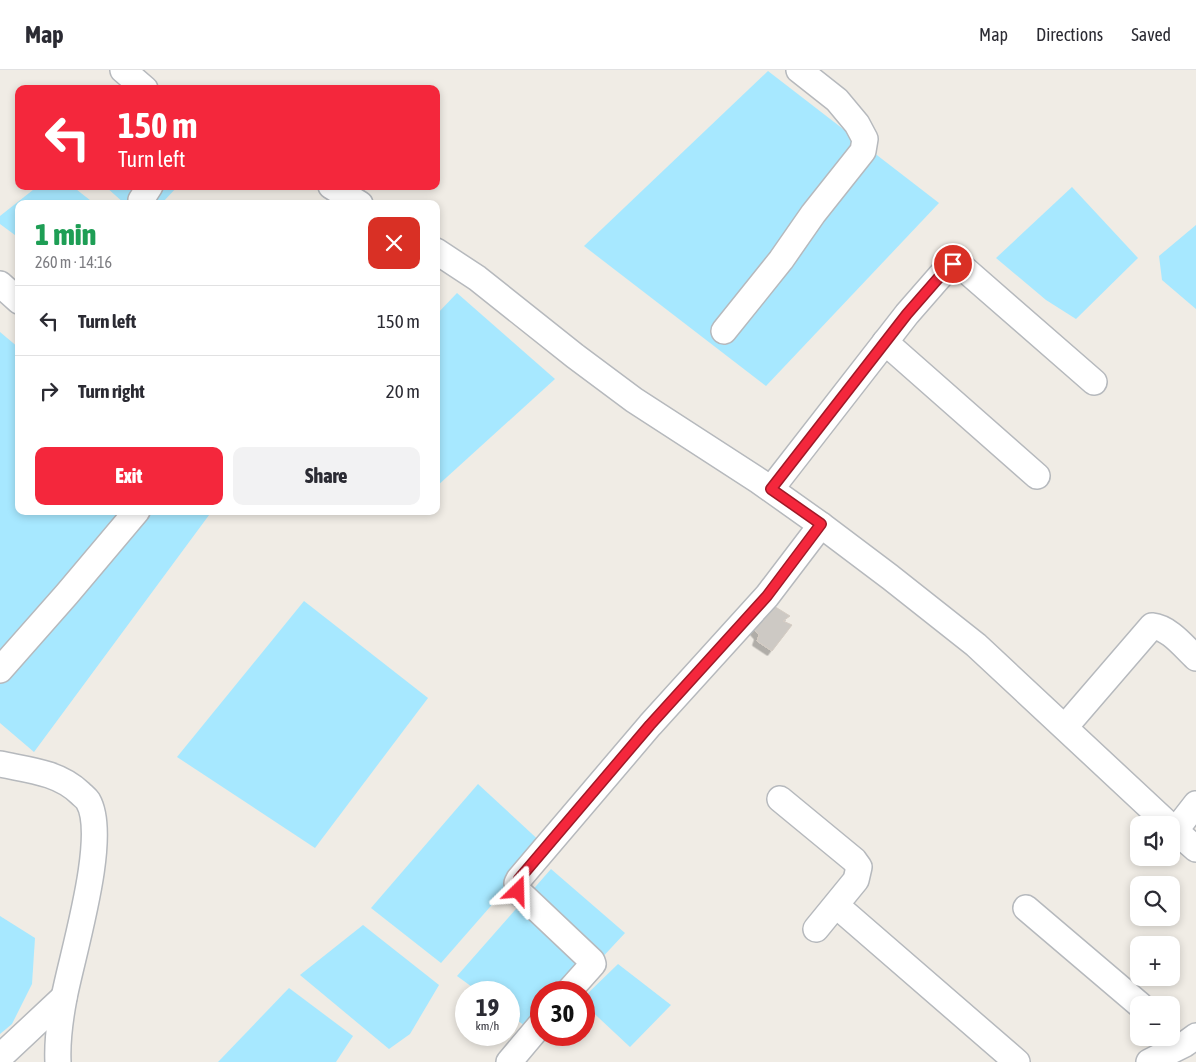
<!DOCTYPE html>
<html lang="en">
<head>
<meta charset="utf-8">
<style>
  body { margin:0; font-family:"Asap Condensed",sans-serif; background:#f2f2f3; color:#2b2b33; height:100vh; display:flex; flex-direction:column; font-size:19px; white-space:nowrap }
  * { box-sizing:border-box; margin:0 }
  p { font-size:16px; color:#7c7c81 }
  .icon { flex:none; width:28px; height:28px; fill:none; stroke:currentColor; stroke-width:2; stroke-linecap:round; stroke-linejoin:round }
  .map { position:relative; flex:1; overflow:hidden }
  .drawer { position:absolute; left:15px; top:130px; width:425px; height:315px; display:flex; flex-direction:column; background:#fff; border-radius:10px; box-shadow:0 2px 8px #0003 }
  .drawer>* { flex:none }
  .guide { position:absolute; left:15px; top:15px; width:425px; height:105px; border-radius:10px; box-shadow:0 2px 8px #0003; background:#f4273c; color:#fff; overflow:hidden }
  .controls { position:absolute; left:1130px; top:746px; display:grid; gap:10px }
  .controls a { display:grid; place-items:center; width:50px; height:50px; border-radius:10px; background:#fff; box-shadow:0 2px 8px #0003; font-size:25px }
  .speed { position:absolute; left:455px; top:911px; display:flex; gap:10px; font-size:25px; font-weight:700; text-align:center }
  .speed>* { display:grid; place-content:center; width:65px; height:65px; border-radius:50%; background:#fff; box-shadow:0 2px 8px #0003; line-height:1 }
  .speed small { font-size:12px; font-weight:400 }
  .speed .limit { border:8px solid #d22; background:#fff; color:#111 }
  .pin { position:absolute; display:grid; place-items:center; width:42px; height:42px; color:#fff; margin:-21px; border:2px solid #fff; border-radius:50%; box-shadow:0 1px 5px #0007 }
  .me { position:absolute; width:55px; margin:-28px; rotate:22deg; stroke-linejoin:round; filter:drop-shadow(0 0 4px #0008) }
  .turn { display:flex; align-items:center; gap:18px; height:105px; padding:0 20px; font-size:22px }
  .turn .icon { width:65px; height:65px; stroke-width:2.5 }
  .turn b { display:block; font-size:35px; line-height:42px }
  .round { display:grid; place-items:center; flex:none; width:52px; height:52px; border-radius:10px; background:#f2f2f3 }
  .headline { display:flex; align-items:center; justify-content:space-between; height:85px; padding:0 20px }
  h1 { font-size:30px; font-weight:800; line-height:38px; color:#1e9e55 }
  .primary-button { display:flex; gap:10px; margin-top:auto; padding:10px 20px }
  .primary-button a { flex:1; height:58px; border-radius:10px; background:#f4273c; color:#fff; font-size:20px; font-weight:800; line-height:58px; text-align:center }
  .primary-button a+a { background:#f2f2f3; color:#2b2b33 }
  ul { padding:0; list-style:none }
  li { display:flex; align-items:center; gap:15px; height:70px; padding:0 20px; border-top:1px solid #e1e1e2 }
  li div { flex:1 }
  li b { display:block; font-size:19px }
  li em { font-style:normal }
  header { display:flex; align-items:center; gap:30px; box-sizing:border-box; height:70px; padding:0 25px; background:#fff; border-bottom:1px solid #e1e1e2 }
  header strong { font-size:24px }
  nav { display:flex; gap:28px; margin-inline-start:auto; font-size:18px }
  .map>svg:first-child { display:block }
</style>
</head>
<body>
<header>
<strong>Map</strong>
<nav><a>Map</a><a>Directions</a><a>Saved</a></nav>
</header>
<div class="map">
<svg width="1196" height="992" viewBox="0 0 1196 992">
  <defs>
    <filter id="shadow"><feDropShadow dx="-4.5" dy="4.5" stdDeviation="0" flood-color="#0004"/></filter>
  </defs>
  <rect width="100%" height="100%" fill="#f0ece5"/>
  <g fill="#a7e8ff">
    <path d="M768,1L939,133L766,316L584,176Z"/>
    <path d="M38,116H72L95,134H19V168L0,154V146Z"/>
    <path d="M105,116H178L161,134H125Z"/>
    <path d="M1072,117L1138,188L1076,249L1046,230L996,188Z"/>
    <path d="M1196,155V239L1162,210L1159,186Z"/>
    <path d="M457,223L555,309L436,417V245Z"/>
    <path d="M0,262L19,278V441H212L34,682L0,653Z"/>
    <path d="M304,531L428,628L315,778L177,687Z"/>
    <path d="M478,714L544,775L441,893L371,838Z"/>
    <path d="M551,799L625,863L570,922H541V953L533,962L509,944V922H479L457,906Z"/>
    <path d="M0,846L35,868L32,914L12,954L0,964Z"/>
    <path d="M363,855L439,915L410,964L389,979L300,905Z"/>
    <path d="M618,894L671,935L630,977L584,934V927Z"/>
    <path d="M289,918L353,966L336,992H218Z"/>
  </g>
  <path fill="#cdc9c4" stroke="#d5ccc3" filter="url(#shadow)" d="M769,533L790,546L783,551L792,555L772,581L757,571L759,565L752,557Z"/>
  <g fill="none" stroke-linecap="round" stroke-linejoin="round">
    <defs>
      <g id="street">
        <path d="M123,0L145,19"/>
        <path d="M331,116L360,134"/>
        <path d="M142,134L141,130L150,116"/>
        <path d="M436,181L477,208L575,286L634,330L759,411L821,455L890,507L976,575L1169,755"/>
        <path d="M0,214L19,231"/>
        <path d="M724,261L781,190L813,144L863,81L865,69L857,54L837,30L799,0"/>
        <path d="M885,272L1037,406"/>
        <path d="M771,419L907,244L948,197L953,194L961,196L1094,312"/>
        <path d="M0,600L67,524L137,441"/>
        <path d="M1065,657L1152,556C1170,558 1184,577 1196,588"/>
        <path d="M0,694C28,700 58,702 80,723C83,726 86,728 88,731C109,767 72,885 64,928C60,949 57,971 58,992"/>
        <path d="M780,729L854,790L859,797L856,810L816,859"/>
        <path d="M1171,757L1196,779"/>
        <path d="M1175,761L1196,734"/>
        <path d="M837,836L1017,992"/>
        <path d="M1026,838L1140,935"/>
        <path d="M568,922L593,894L592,891L518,821L517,813L519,809L650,655L767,526L821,455"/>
        <path d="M0,987L64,927"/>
        <path d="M509,992L541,954"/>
        <path d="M1149,992L1185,974L1196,966"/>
      </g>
    </defs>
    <use href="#street" stroke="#b6b9bd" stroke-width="28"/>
    <use href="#street" stroke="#fff" stroke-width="25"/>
  </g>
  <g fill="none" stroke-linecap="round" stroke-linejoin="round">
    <defs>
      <path id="route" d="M518,821L517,813L519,809L650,655L767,526L821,454L771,419L907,244L948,197L953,194"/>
    </defs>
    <use href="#route" stroke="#9f1927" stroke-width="12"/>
    <use href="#route" stroke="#f4273c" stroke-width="9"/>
  </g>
</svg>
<div class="controls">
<a><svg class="icon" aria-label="sound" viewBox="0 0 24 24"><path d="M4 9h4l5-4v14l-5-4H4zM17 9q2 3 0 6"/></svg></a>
<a><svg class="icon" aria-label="search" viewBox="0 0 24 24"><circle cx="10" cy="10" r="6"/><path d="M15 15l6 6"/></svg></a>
<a>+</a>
<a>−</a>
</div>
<div class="speed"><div>19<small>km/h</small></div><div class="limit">30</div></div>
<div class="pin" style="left:953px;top:194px;background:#d93025"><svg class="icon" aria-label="arrive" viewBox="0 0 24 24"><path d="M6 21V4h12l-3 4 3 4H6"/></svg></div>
<svg class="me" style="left:518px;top:821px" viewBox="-20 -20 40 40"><path d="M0-17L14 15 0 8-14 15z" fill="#f4273c" stroke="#fff" stroke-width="4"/></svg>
<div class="guide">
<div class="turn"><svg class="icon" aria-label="left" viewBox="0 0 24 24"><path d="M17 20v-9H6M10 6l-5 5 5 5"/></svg><div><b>150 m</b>Turn left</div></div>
</div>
<section class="drawer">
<div class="headline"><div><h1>1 min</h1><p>260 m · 14:16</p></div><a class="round" style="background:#d93025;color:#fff"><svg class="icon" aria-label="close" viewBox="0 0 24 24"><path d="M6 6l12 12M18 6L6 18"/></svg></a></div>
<ul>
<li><svg class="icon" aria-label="left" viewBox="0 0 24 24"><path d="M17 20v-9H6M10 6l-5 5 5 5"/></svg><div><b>Turn left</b></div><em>150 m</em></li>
<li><svg class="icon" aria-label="right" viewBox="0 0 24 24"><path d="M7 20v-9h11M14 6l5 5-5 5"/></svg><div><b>Turn right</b></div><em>20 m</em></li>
</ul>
<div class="primary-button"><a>Exit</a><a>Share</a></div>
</section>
</div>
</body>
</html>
